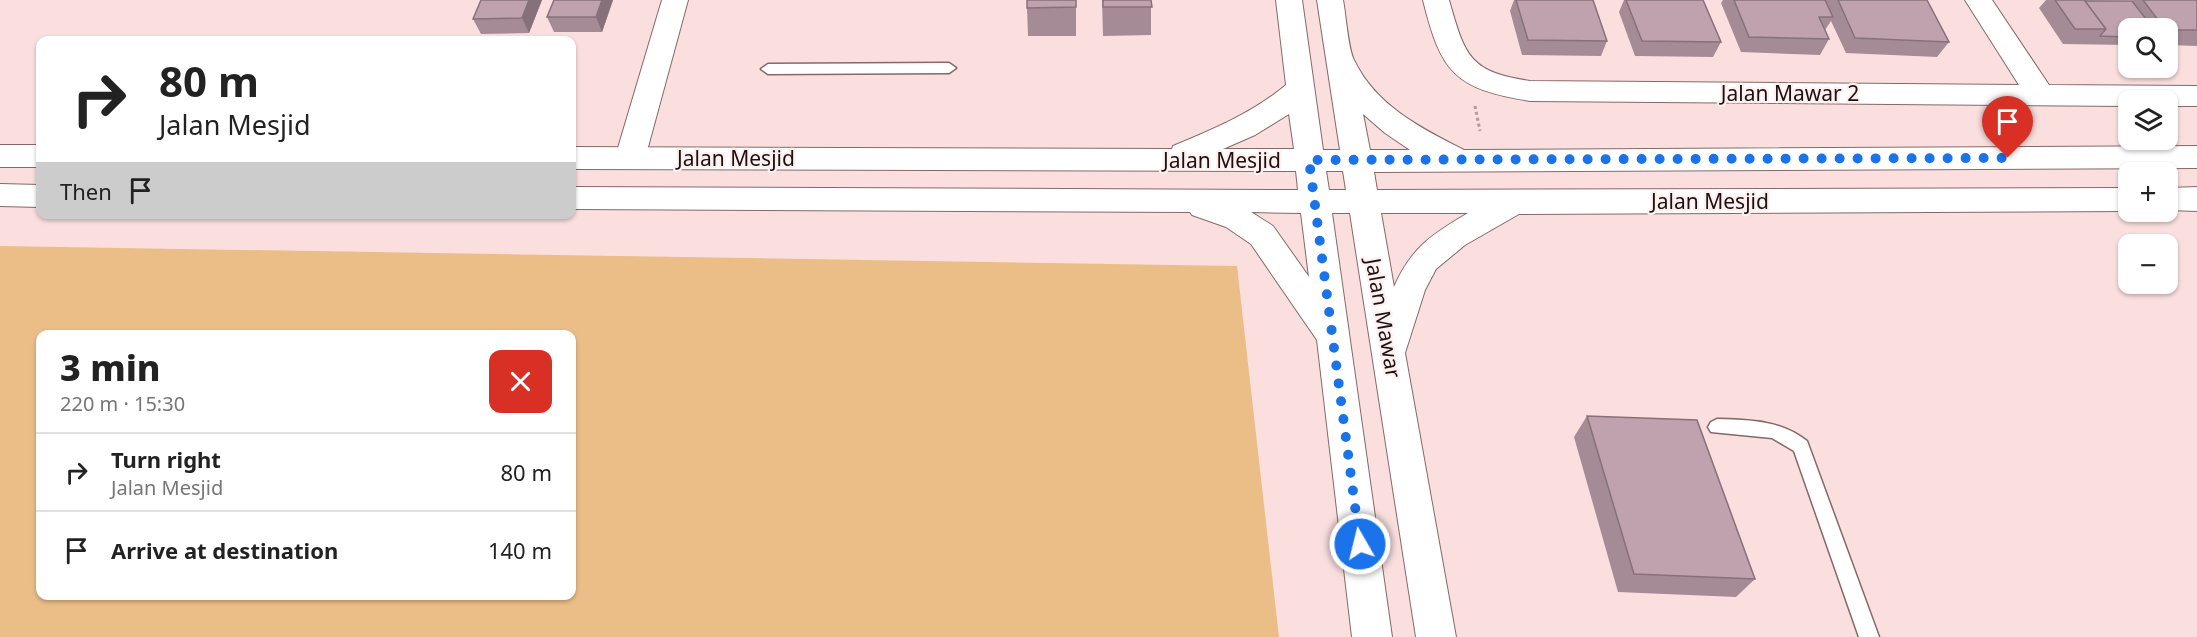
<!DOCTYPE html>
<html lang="en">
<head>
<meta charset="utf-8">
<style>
  body { margin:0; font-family:"Noto Sans",sans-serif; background:#f6f6f6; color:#222; height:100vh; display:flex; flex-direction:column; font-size:22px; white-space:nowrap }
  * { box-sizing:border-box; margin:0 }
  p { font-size:20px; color:#767676 }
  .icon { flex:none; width:33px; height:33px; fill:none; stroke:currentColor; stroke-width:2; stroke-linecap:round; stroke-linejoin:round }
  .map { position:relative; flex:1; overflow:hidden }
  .details { position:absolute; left:36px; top:330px; width:540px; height:270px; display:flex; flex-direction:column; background:#fff; border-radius:12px; box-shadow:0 2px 4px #0004 }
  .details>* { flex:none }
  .guide { position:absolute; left:36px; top:36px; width:540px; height:183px; border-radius:12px; box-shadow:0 2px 4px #0004; background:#fff; color:#222; overflow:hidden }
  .controls { position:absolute; left:2118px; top:18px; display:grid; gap:12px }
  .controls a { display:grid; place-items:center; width:60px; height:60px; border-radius:12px; background:#fff; box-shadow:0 2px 4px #0004; font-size:30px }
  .pin { position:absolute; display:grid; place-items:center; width:51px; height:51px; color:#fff; margin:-62px -26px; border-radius:50% 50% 50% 0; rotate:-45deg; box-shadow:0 0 6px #0007 }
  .pin .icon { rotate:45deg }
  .me { position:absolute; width:66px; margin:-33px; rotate:352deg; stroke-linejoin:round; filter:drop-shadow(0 0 4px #0008) }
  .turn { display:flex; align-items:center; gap:21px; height:126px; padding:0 24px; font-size:27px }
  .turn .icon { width:78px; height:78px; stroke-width:2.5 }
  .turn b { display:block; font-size:42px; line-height:51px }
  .then { display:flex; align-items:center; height:57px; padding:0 24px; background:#0003; gap:12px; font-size:22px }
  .round { display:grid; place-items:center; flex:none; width:63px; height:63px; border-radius:12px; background:#f6f6f6 }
  .overview { display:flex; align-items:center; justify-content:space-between; height:102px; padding:0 24px }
  h1 { font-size:36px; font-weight:800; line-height:45px }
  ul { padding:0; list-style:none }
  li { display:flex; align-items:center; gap:18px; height:78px; padding:0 24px; border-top:2px solid #e0e0e0 }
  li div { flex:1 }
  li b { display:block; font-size:22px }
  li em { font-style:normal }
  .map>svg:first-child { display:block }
</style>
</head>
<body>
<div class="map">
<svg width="2197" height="637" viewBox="0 0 2197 637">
  <rect width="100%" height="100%" fill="#fbdfdf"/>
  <path fill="#ebbe88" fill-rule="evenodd" d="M0,246L1237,266L1279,637H0ZM40,334H572V596H40Z"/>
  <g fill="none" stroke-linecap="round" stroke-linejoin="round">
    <defs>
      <g id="lane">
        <path d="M949,63L956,68L949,73L768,74L761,69L768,64Z"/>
        <path d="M1717,419C1750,420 1780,420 1807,441L1879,637H1859L1794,451L1772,438L1711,432L1708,427L1711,422Z"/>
      </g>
      <g id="street">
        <path d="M662,0H688L645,158L641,166L630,169L619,166L615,158Z"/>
        <path d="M1423,0H1449C1465,56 1469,72 1530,81L2019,85L1965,0H1992L2049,85L2197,86V106H2168V100H2128V106L1530,101C1455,89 1441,73 1423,0Z"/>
      </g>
      <g id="secondary">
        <path d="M1276,0H1302L1323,150H1340L1317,0H1343C1346,15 1348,48 1354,60C1376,106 1421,128 1464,150L2197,146V168L1374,172L1377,190L2128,188V211L1519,214L1465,245L1436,269L1425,290L1405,353L1456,637H1416L1350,213H1332L1392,637H1352L1317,340L1251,244L1226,227L1192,215L1190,212L572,209V187L1298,190L1296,171L572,169V147L1172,149L1173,146C1214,129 1252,113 1286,85ZM1289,114L1294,149H1223L1255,135ZM1363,114L1385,133L1410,150H1370ZM1326,171H1343L1346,190H1329ZM1251,212L1301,213L1309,277L1273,226ZM1381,213H1468C1432,234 1411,248 1394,287Z"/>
        <rect x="0" y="145" width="40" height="22"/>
        <path d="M0,184L40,185V207L0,206Z"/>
        <path d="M2197,187V211L2168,210V188Z"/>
      </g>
    </defs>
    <use href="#lane" stroke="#866868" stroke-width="3"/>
    <use href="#street" stroke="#866868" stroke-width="2"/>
    <use href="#secondary" stroke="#866868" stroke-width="2"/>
    <path stroke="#b29b9c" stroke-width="3" stroke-dasharray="3 3" stroke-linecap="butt" d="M1475,106L1480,131"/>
    <use href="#lane" fill="#fff" fill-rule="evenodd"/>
    <use href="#street" fill="#fff" fill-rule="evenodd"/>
    <use href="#secondary" fill="#fff" fill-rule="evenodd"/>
  </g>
  <g fill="#a58b96">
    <path d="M542,0L529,33L481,34L473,19Z"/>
    <path d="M613,0L602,32H554L547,17Z"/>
    <path d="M1076,0V36H1028L1027,8Z"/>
    <path d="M1102,0H1151V35L1103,36Z"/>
    <path d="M1514,0H1593L1607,41L1601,56L1522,55L1510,11Z"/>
    <path d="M1624,0H1703L1721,42L1713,57L1635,56L1619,12Z"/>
    <path d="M1723,0H1927L1949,42L1937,57L1846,53L1831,21L1825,30L1829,39L1820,55L1741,52L1721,3Z"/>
    <path d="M2046,0L2132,1L2133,0H2197V46L2168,45V28H2128V45L2063,44L2039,8Z"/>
    <path d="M1587,416L1755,579L1736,597L1618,592L1574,437Z"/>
  </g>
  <g fill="#86717a">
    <path d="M529,0H542L529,33L522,18Z"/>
    <path d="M602,0H613L602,32L596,17Z"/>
  </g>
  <g fill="#c0a2af" stroke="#86717a" stroke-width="1.5">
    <path d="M481,0H529L522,18L473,19Z"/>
    <path d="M554,0H602L596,17H547Z"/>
    <path d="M1027,0H1076V7L1027,8Z"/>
    <path d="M1103,0H1151L1152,7H1103Z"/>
    <path d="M1516,0H1593L1607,41L1528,40Z"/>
    <path d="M1626,0H1703L1721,42L1642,41Z"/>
    <path d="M1734,0H1825L1833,17H1819L1829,39L1749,37Z"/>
    <path d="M1838,0H1927L1949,42L1855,38Z"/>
    <path d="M2055,0H2085L2106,29H2075Z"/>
    <path d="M2143,0H2197V30H2168V28H2164Z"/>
    <path d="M2085,1H2132L2153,28H2128V37L2100,36L2106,29Z"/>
    <path d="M1587,416L1697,420L1755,579L1634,574Z"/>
  </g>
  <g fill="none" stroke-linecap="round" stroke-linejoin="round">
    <path stroke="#1a73e8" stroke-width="10" stroke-dasharray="0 18" d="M1360,544L1309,160L2008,158"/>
  </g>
  <g text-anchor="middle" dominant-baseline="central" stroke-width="4.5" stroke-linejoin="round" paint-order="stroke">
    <g font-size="21" fill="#1c1011" stroke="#fff0f0">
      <text x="1790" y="93">Jalan Mawar 2</text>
      <text x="736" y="158">Jalan Mesjid</text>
      <text x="1222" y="160">Jalan Mesjid</text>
      <text x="1710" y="201">Jalan Mesjid</text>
      <text transform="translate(1384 318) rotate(80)">Jalan Mawar</text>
    </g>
  </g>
</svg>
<div class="controls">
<a><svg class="icon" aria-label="search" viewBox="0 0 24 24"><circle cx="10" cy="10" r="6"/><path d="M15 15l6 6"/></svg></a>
<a><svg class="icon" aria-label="layers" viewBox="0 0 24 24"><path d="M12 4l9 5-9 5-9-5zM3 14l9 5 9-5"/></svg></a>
<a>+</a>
<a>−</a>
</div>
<div class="pin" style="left:2008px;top:158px;background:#d93025"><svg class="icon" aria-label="arrive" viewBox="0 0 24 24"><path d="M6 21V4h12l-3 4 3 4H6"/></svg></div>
<svg class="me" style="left:1360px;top:544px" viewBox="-20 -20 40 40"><circle r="17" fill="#1a73e8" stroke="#fff" stroke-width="3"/><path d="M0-11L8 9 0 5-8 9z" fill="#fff"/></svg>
<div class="guide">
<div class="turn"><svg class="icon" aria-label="right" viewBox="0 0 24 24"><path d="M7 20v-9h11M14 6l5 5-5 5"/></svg><div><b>80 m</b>Jalan Mesjid</div></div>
<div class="then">Then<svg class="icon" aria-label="arrive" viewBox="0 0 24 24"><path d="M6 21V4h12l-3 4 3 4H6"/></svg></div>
</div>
<section class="details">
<div class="overview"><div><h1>3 min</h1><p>220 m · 15:30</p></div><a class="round" style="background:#d93025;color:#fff"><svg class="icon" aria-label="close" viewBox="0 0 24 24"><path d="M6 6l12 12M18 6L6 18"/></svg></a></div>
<ul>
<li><svg class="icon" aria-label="right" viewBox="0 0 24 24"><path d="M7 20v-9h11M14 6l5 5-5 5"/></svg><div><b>Turn right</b><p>Jalan Mesjid</p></div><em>80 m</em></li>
<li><svg class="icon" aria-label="arrive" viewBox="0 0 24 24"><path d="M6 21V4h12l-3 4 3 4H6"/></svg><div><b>Arrive at destination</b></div><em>140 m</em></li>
</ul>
</section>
</div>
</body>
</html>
